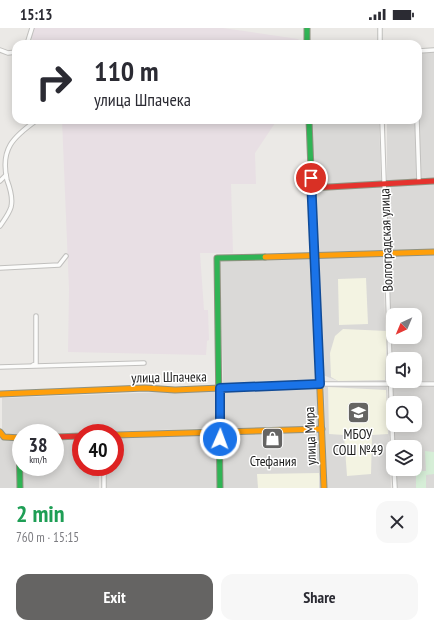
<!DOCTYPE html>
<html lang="en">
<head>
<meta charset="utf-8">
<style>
  body { margin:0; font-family:"PT Sans Narrow",sans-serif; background:#f7f7f7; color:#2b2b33; height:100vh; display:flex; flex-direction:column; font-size:15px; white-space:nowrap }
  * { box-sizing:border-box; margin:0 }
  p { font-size:13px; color:#7c7c81 }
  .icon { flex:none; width:22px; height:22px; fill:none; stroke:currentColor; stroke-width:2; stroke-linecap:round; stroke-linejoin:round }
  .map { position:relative; height:460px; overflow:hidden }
  .side { display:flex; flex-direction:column; background:#fff; flex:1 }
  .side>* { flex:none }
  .banner { position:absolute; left:12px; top:12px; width:410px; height:84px; border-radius:12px; box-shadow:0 2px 10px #0003; background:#fff; color:#2b2b33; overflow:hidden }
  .needle { width:26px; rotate:224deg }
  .tools { position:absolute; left:386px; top:280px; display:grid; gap:8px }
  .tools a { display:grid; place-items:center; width:36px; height:36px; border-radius:8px; background:#fff; box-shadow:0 2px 10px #0003; font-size:20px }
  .speed { position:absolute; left:12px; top:396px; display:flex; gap:8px; font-size:20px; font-weight:700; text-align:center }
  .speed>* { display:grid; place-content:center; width:52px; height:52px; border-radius:50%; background:#fff; box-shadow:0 2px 10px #0003; line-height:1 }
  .speed small { font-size:10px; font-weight:400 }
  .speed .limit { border:6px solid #d22; background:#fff; color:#111 }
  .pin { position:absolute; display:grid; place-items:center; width:34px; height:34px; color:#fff; margin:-17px; border:2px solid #fff; border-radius:50%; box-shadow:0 1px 4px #0007 }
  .me { position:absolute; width:44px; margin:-22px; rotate:2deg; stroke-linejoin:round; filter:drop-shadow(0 0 3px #0008) }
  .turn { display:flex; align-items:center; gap:14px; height:84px; padding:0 16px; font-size:18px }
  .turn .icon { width:52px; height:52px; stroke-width:2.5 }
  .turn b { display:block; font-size:28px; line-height:34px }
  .round { display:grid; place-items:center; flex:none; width:42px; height:42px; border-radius:12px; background:#f7f7f7 }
  .overview { display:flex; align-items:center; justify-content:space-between; height:68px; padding:0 16px }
  h1 { font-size:24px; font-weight:700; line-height:30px; color:#1e9e55 }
  .action { display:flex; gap:8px; margin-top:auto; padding:8px 16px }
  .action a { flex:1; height:46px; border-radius:12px; background:#656463; color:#fff; font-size:16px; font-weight:700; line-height:46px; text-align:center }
  .action a+a { background:#f7f7f7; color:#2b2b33 }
  .status { display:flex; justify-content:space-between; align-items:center; height:28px; padding:0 20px; background:#fff; direction:ltr }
  .status svg { height:11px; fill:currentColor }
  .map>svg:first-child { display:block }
</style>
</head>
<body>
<div class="status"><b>15:13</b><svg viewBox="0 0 49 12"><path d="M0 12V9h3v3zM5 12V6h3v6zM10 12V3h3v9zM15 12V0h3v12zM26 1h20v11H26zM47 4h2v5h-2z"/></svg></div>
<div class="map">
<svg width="434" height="460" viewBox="0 0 434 460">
  <rect width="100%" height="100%" fill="#ebe9e6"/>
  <g fill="#dad9d7" fill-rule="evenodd">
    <path d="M418,24H434V150L420,151Z"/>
    <path d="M312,92H379L381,153L314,157Z"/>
    <path d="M387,92H415L417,151L387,153Z"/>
    <path d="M434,156V221L388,222L387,158Z"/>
    <path d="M381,158L382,222L318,224L315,163Z"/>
    <path d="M434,227V353H415V331H393V353H399H392L388,228ZM393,287H415V309H393Z"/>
    <path d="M383,228L387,353H338L323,347L318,230Z"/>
    <path d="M313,230L317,354L223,356L220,233Z"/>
    <path d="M434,358V460H396V441H415V419H395L394,397H415V375H393V359Z"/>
    <path d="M317,359L319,399L223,400V362L220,360Z"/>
    <path d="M324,359H387L391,460H327Z"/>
    <path d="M218,362L217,400L5,407L2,402V370Z"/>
    <path d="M317,404L320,405L321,460H223L222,408L224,406Z"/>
    <path d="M217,406L218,460H105L104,439H115V409Z"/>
    <path d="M0,408L3,412L16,413L17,460H0Z"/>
    <path d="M81,410V439H99V460H23L22,439H55V411Z"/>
  </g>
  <g fill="#e8dfe4">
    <path d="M34,0H223L298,11L303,16H35L31,9Z"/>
    <path d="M62,92H277L255,125L256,156H231L233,225H200L204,282H208L209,312L207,313L206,327L68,324L69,261Z"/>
  </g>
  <g fill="#f3f3e2">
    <path d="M366,250L368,296L339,297L338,251Z"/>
    <path d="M343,301L387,303L385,352L338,353L331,349L330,325L335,308Z"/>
    <path d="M328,359L386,362L388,406L372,407L371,446L347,448L344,407L329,406Z"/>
    <path d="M319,445V460H258L257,446Z"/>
  </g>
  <path fill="#d6eed7" d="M425,423L434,424V446L426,447V460H416V443H426Z"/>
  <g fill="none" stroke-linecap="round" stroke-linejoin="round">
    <defs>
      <g id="street">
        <path d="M380,0V16"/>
        <path d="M27,16L32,0"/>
        <path d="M0,22L8,25L16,24"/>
        <path d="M418,23L434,22"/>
        <path d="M382,92L393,428"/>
        <path d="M417,92L419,154"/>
        <path d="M0,153L6,147"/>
        <path d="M0,198C4,192 9,186 11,179C13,171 10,160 7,152C0,121 13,109 37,92"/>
        <path d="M0,240L59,237L66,228"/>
        <path d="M33,337L36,336V288"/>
        <path d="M0,339L144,335"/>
        <path d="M220,360L320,356H434"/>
        <path d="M104,439V460"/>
        <path d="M394,441L395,460"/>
      </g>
      <g id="fast">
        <path d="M307,0V16"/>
        <path d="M309,92L315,242"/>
        <path d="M19,410L20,460"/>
        <path d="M220,460L217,230L265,229"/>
      </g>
      <g id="slow">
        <path d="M265,229L434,224"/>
        <path d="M315,242L324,460"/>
        <path d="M0,366L145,360L175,362L220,360"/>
        <path d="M0,404L4,409L21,410"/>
        <path d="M115,407L322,401"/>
      </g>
      <g id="jam">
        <path d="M311,160L434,153"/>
        <path d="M55,409L81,408"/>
      </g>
    </defs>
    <use href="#street" stroke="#c1c0be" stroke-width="5.5"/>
    <use href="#fast" stroke="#909280" stroke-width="7"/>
    <use href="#slow" stroke="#909280" stroke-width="7"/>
    <use href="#jam" stroke="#909280" stroke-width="7"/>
    <use href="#street" stroke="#fcfcfb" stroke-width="3.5"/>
    <use href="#fast" stroke="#30b455" stroke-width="5"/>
    <use href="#slow" stroke="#ff9f0a" stroke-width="5"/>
    <use href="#jam" stroke="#e5322d" stroke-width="5"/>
  </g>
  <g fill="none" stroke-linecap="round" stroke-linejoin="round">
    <defs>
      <path id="route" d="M220,411V360L320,356L311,150"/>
    </defs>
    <use href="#route" stroke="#114b97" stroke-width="10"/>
    <use href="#route" stroke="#1a73e8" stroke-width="7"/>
  </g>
  <defs>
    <symbol id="school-square" viewBox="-11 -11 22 22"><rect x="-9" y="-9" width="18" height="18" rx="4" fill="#656463" stroke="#fff"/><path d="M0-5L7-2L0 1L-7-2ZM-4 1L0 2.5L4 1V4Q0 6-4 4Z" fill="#fff"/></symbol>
    <symbol id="shop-square" viewBox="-11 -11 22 22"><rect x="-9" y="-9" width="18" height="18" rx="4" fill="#656463" stroke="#fff"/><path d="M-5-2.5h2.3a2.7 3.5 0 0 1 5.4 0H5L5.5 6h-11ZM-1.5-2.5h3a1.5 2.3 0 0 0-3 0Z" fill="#fff"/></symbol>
  </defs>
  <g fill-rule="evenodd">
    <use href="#school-square" x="346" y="372" width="25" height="25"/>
    <use href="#shop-square" x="260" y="398" width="25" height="25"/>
  </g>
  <g text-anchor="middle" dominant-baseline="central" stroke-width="3" stroke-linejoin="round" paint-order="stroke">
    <g font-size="14" fill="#1d1d1d" stroke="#fff">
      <text transform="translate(386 212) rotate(-92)">Волгоградская улица</text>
      <text transform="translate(169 349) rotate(-1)">улица Шпачека</text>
      <text transform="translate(310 408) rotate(-92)">улица Мира</text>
    </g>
    <g font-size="14" fill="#1d1d1d" stroke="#fff">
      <text x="358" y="406">МБОУ<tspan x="358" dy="16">СОШ №49</tspan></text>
      <text x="273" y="433">Стефания</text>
    </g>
  </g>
</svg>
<div class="tools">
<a><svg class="needle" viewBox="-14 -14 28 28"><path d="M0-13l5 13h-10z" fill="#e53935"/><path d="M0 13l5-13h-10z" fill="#7c7c81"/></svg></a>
<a><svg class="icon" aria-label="sound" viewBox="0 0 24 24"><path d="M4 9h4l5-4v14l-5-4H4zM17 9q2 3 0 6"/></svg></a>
<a><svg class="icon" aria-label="search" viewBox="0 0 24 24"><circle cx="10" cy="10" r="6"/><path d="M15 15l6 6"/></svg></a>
<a><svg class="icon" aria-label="layers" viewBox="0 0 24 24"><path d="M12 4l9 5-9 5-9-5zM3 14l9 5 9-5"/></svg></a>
</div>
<div class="speed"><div>38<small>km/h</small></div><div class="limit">40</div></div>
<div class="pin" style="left:311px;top:150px;background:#d93025"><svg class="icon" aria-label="arrive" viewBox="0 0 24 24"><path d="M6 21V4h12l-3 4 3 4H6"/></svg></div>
<svg class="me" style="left:220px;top:411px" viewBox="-20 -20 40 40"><circle r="17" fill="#1a73e8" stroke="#fff" stroke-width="3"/><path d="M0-11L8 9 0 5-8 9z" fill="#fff"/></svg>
<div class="banner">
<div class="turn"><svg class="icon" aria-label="right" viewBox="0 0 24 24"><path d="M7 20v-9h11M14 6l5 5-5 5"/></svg><div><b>110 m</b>улица Шпачека</div></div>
</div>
</div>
<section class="side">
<div class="overview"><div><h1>2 min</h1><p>760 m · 15:15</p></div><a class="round"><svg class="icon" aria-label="close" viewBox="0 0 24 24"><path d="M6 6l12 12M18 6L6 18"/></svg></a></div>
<div class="action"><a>Exit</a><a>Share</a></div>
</section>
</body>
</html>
